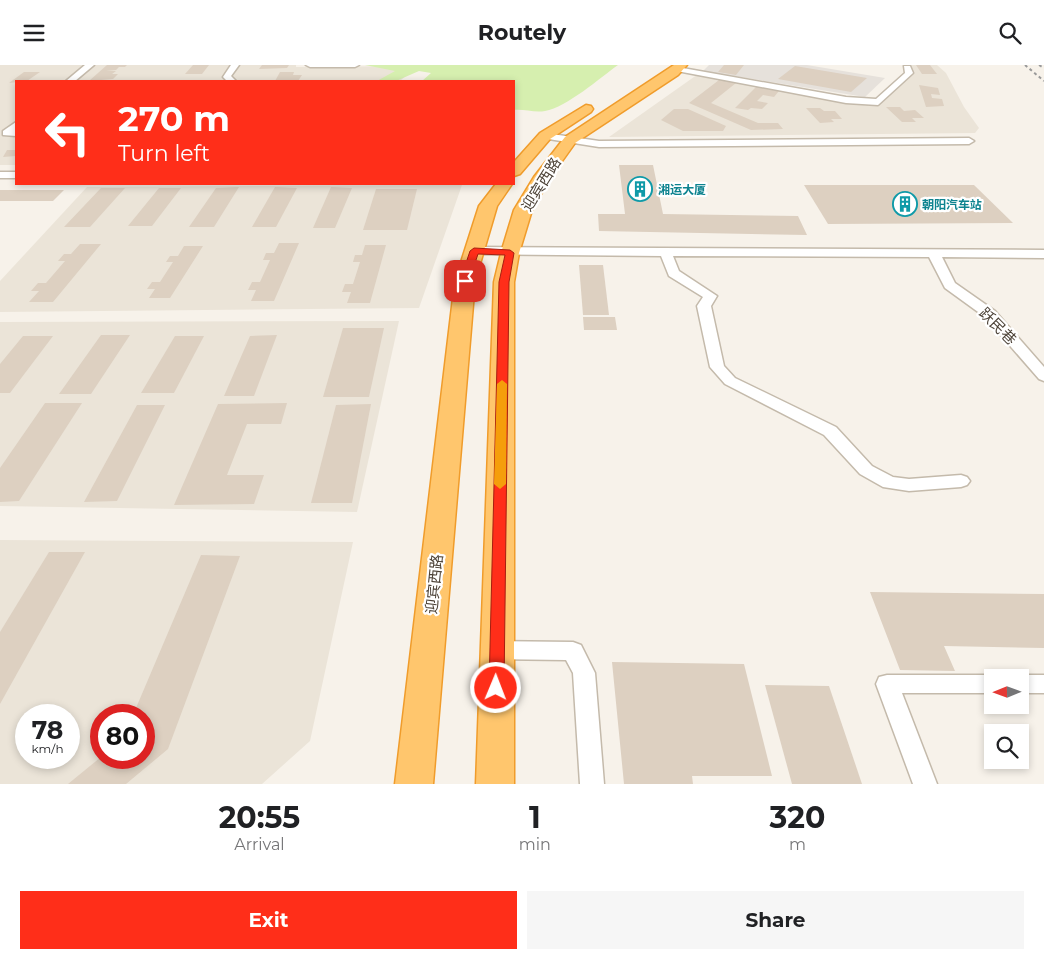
<!DOCTYPE html>
<html lang="en">
<head>
<meta charset="utf-8">
<style>
  body { margin:0; font-family:Montserrat,"Noto Sans SC",sans-serif; background:#f6f6f6; color:#202124; height:100vh; display:flex; flex-direction:column; font-size:19px; white-space:nowrap }
  * { box-sizing:border-box; margin:0 }
  p { font-size:16px; color:#757577 }
  .icon { flex:none; width:28px; height:28px; fill:none; stroke:currentColor; stroke-width:2; stroke-linecap:round; stroke-linejoin:round }
  .map { position:relative; height:719px; overflow:hidden }
  .sheet { display:flex; flex-direction:column; background:#fff; flex:1 }
  .sheet>* { flex:none }
  .hud { position:absolute; left:15px; top:15px; width:500px; height:105px; border-radius:0px; box-shadow:0 2px 8px #0003; background:#ff2e19; color:#fff; overflow:hidden }
  .needle { width:32px; rotate:269deg }
  .fabs { position:absolute; left:984px; top:604px; display:grid; gap:10px }
  .fabs a { display:grid; place-items:center; width:45px; height:45px; border-radius:0px; background:#fff; box-shadow:0 2px 8px #0003; font-size:25px }
  .speed { position:absolute; left:15px; top:639px; display:flex; gap:10px; font-size:25px; font-weight:700; text-align:center }
  .speed>* { display:grid; place-content:center; width:65px; height:65px; border-radius:50%; background:#fff; box-shadow:0 2px 8px #0003; line-height:1 }
  .speed small { font-size:12px; font-weight:400 }
  .speed .limit { border:8px solid #d22; background:#fff; color:#111 }
  .pin { position:absolute; display:grid; place-items:center; width:42px; height:42px; color:#fff; margin:-21px; border-radius:10px; box-shadow:0 2px 8px #0006 }
  .me { position:absolute; width:55px; margin:-28px; rotate:1deg; stroke-linejoin:round; filter:drop-shadow(0 0 4px #0008) }
  .turn { display:flex; align-items:center; gap:18px; height:105px; padding:0 20px; font-size:22px }
  .turn .icon { width:65px; height:65px; stroke-width:2.5 }
  .turn b { display:block; font-size:35px; line-height:42px }
  .eta { display:flex; justify-content:space-evenly; align-items:center; height:85px; text-align:center }
  .eta b { font-size:30px; font-weight:700; line-height:35px }
  .button { display:flex; gap:10px; margin-top:auto; padding:10px 20px }
  .button a { flex:1; height:58px; border-radius:0px; background:#ff2e19; color:#fff; font-size:20px; font-weight:700; line-height:58px; text-align:center }
  .button a+a { background:#f6f6f6; color:#202124 }
  header { display:flex; justify-content:space-between; align-items:center; height:65px; padding:0 20px; background:#fff; font-size:22px; font-weight:700 }
  .map>svg:first-child { display:block }
</style>
</head>
<body>
<header><svg class="icon" aria-label="menu" viewBox="0 0 24 24"><path d="M4 6h16M4 12h16M4 18h16"/></svg>Routely<svg class="icon" aria-label="search" viewBox="0 0 24 24"><circle cx="10" cy="10" r="6"/><path d="M15 15l6 6"/></svg></header>
<div class="map">
<svg width="1044" height="719" viewBox="0 0 1044 719">
  <rect width="100%" height="100%" fill="#f7f2ea"/>
  <g fill="#ebe4d8" fill-rule="evenodd">
    <path d="M0,0H296V2L417,1L400,16H16V100H0Z"/>
    <path d="M907,0H937L946,8L964,42L979,63L975,68L609,72L701,7L864,34H878L906,7Z"/>
    <path d="M462,120L419,243L0,247V216L87,122Z"/>
    <path d="M399,256L357,447L0,441V257Z"/>
    <path d="M0,475L353,477L310,676L262,719H0ZM26,650H69V692H26ZM101,650H144V692H101Z"/>
  </g>
  <path fill="#e6e1db" d="M709,0H807L885,13L865,32L703,6Z"/>
  <path fill="#d6efaf" d="M365,0H618C600,13 567,42 545,46C535,48 524,44 514,45V16H422L431,8L419,6L396,16H377L395,6Z"/>
  <g fill="#ddd0c1">
    <path d="M107,0H127L125,2H119L116,5H106L116,6L112,9H118L113,14L89,16Z"/>
    <path d="M193,0H209L202,9H185Z"/>
    <path d="M262,0H289L287,3L259,4Z"/>
    <path d="M724,0H744L736,10L718,7Z"/>
    <path d="M916,0H930L937,9H922Z"/>
    <path d="M795,1L867,13L851,27L778,14Z"/>
    <path d="M24,7H40L27,16L9,18Z"/>
    <path d="M280,7H294L293,10H302L298,16H275Z"/>
    <path d="M719,15L736,18L711,38L758,58H778L783,64L751,65L689,38Z"/>
    <path d="M758,20L771,21L768,24L779,26L774,32L763,30L757,36L768,38L762,44L751,43L748,45L735,43Z"/>
    <path d="M919,20L938,23L940,30L931,29L932,33L942,34L944,41L926,42Z"/>
    <path d="M886,42H900L904,46L915,45L924,53H912L916,57H902Z"/>
    <path d="M806,43H820L824,46H835L842,54H831L834,57L820,58Z"/>
    <path d="M674,44H688L726,61L723,66H683L661,55Z"/>
    <path d="M7,85H16V91L3,92Z"/>
    <path d="M619,100H653L663,149L798,151L807,170L599,166L598,149H625Z"/>
    <path d="M804,120H974L1013,158L828,159Z"/>
    <path d="M239,122L214,162H189L216,123Z"/>
    <path d="M275,122L297,123L276,162H252Z"/>
    <path d="M331,122L352,123L335,163H313Z"/>
    <path d="M101,123H125L90,162H64Z"/>
    <path d="M159,123H181L152,161H128Z"/>
    <path d="M376,124H417L407,165H363Z"/>
    <path d="M0,125H64L53,136H0Z"/>
    <path d="M279,178H299L274,236H251L256,225H248L252,217H260L270,195H263L266,188H274Z"/>
    <path d="M80,179H101L53,237H29L39,226H31L38,218H46L65,196H58L64,189H71Z"/>
    <path d="M365,180H386L370,238H347L351,227H342L345,219H353L360,197H353L355,190H362Z"/>
    <path d="M184,181H203L170,233H149L155,224H147L152,217H160L173,197H166L170,191H178Z"/>
    <path d="M579,200H603L609,250H583Z"/>
    <path d="M583,252H615L617,265H584Z"/>
    <path d="M343,263H384L369,332H323Z"/>
    <path d="M101,270H130L91,329H59Z"/>
    <path d="M277,270L254,331H224L250,271Z"/>
    <path d="M23,271H53L10,328H0V299Z"/>
    <path d="M175,271H204L174,328H141Z"/>
    <path d="M45,338H82L19,436L0,437V403Z"/>
    <path d="M287,338L281,359H247L227,410H264L254,439L174,440L218,339Z"/>
    <path d="M371,339L352,438H311L336,340Z"/>
    <path d="M137,340H165L117,436L84,437Z"/>
    <path d="M49,487H85L0,639V567Z"/>
    <path d="M201,490L240,491L168,684L126,719H68L101,692H144V650H133Z"/>
    <path d="M870,527L1044,529V583L944,581L955,606L900,605Z"/>
    <path d="M612,597L744,599L772,711H692L693,719H624Z"/>
    <path d="M765,620L829,621L862,719H792Z"/>
  </g>
  <g fill="none" stroke-linecap="round" stroke-linejoin="round">
    <defs>
      <g id="minor">
        <path d="M85,0H94L75,16H66Z"/>
        <path d="M231,0H239L231,11L236,16H227L223,12Z"/>
        <path d="M306,0H359L355,2H310Z"/>
        <path d="M904,1H910L913,8L878,40L846,38L677,6L673,4L677,2L846,32L876,34L905,8Z"/>
        <path d="M16,57V71L3,70V66Z"/>
        <path d="M545,68L599,76L969,73L974,76L969,79L599,82L542,73V69Z"/>
        <rect x="0" y="107" width="16" height="6"/>
        <path d="M474,182L1044,185V193L942,192L955,218L995,246L1044,302V316L1039,314L985,252L945,223L929,192L673,191L679,206L717,231L711,241L724,301L735,313L836,362L872,401L893,412L909,414L961,410L967,412L970,416L967,420L961,422L909,426L883,422L860,409L824,370L725,319L710,302L697,241L703,232L669,211L661,191L470,189L468,186Z"/>
        <path d="M497,576L573,577L581,580L595,608L604,719H580L573,608L566,595L497,594L489,591L486,585L489,579Z"/>
        <path d="M887,610H992L1000,612H992V628H902L937,719H913L876,619L879,612Z"/>
        <path d="M1020,610H1044V628H1020V612H1012Z"/>
      </g>
      <g id="highway">
        <path d="M674,0H687L678,10L575,78L550,113L532,145L519,188L514,217V719H476L494,217L501,188L514,145L534,112L565,72Z"/>
        <path d="M586,40L591,41L593,44L591,47L550,74L520,109L514,111V97L540,68Z"/>
        <path d="M496,119H512L497,141L475,216L433,719H395L455,216L479,141Z"/>
      </g>
    </defs>
    <use href="#minor" stroke="#c4baab" stroke-width="3"/>
    <use href="#highway" stroke="#f09c2b" stroke-width="3"/>
    <use href="#minor" fill="#fff" fill-rule="evenodd"/>
    <use href="#highway" fill="#ffc66d" fill-rule="evenodd"/>
    <g stroke="#999" stroke-width="2" stroke-dasharray="3 3" stroke-linecap="butt">
      <path d="M1025,0L1044,16"/>
      <path d="M1039,0L1044,3"/>
    </g>
  </g>
  <path fill="#ff2e19" stroke="#a61e10" d="M474,183L510,185L514,188L509,217L504,623L502,628L496,630L491,628L489,623L499,217L505,190L478,189L469,216L468,218H461L460,216L470,186Z"/>
  <path fill="#f59e0b" d="M502,315L507,319L506,419L500,424L494,419L497,319Z"/>
  <defs>
    <symbol id="building-ring" viewBox="-11 -11 22 22"><circle r="9.5" fill="#fff" stroke="#0f9aa8" stroke-width="1.5"/><path d="M-4-6H4V6H1V3H-1V6H-4ZM-2.5-4.3h1.7v1.8h-1.7ZM.8-4.3h1.7v1.8H.8ZM-2.5-1h1.7V.8h-1.7ZM.8-1h1.7V.8H.8Z" fill="#0f9aa8"/></symbol>
  </defs>
  <g fill-rule="evenodd">
    <use href="#building-ring" x="626" y="110" width="28" height="28"/>
    <use href="#building-ring" x="891" y="125" width="28" height="28"/>
  </g>
  <g text-anchor="middle" dominant-baseline="central" stroke-width="4.5" stroke-linejoin="round" paint-order="stroke">
    <g font-size="12" font-weight="bold" fill="#0d838f" stroke="#fff" text-anchor="start">
      <text x="658" y="124">湘运大厦</text>
      <text x="922" y="139">朝阳汽车站</text>
    </g>
    <g font-size="15" fill="#4c4237" stroke="#fff">
      <text transform="translate(541 119) rotate(-58)">迎宾西路</text>
      <text transform="translate(998 261) rotate(45)">跃民巷</text>
      <text transform="translate(434 519) rotate(-84)">迎宾西路</text>
    </g>
  </g>
</svg>
<div class="fabs">
<a><svg class="needle" viewBox="-14 -14 28 28"><path d="M0-13l5 13h-10z" fill="#e53935"/><path d="M0 13l5-13h-10z" fill="#757577"/></svg></a>
<a><svg class="icon" aria-label="search" viewBox="0 0 24 24"><circle cx="10" cy="10" r="6"/><path d="M15 15l6 6"/></svg></a>
</div>
<div class="speed"><div>78<small>km/h</small></div><div class="limit">80</div></div>
<div class="pin" style="left:465px;top:216px;background:#d93025"><svg class="icon" aria-label="arrive" viewBox="0 0 24 24"><path d="M6 21V4h12l-3 4 3 4H6"/></svg></div>
<svg class="me" style="left:496px;top:623px" viewBox="-20 -20 40 40"><circle r="17" fill="#ff2e19" stroke="#fff" stroke-width="3"/><path d="M0-11L8 9 0 5-8 9z" fill="#fff"/></svg>
<div class="hud">
<div class="turn"><svg class="icon" aria-label="left" viewBox="0 0 24 24"><path d="M17 20v-9H6M10 6l-5 5 5 5"/></svg><div><b>270 m</b>Turn left</div></div>
</div>
</div>
<section class="sheet">
<div class="eta">
<div><b>20:55</b><p>Arrival</p></div>
<div><b>1</b><p>min</p></div>
<div><b>320</b><p>m</p></div>
</div>
<div class="button"><a>Exit</a><a>Share</a></div>
</section>
</body>
</html>
